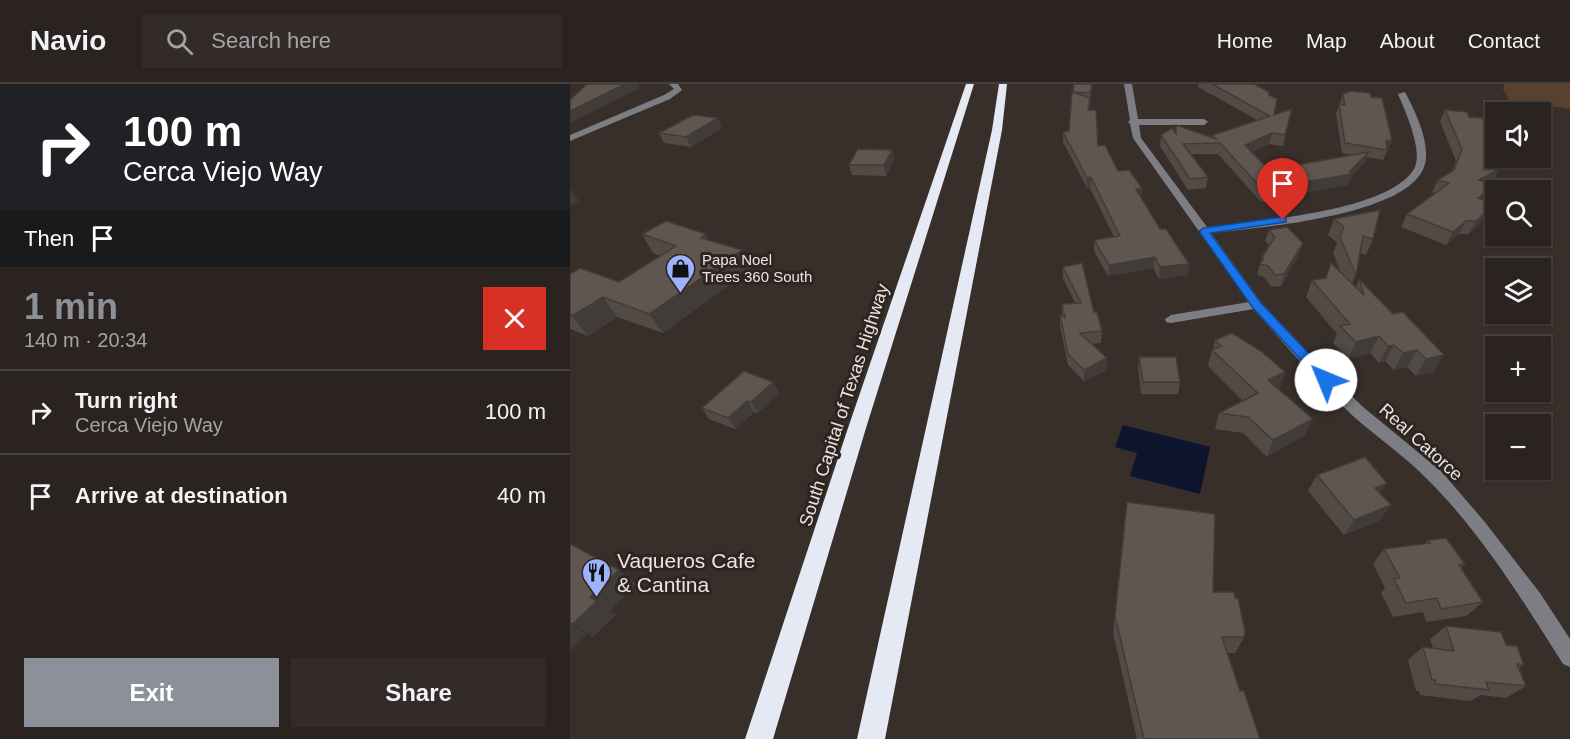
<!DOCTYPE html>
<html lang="en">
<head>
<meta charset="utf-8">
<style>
  body { margin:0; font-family:Arial,sans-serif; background:#322b29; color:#f1f3f6; height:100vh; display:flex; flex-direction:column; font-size:22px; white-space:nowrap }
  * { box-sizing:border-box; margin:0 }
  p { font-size:20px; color:#a5a4a5 }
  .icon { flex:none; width:33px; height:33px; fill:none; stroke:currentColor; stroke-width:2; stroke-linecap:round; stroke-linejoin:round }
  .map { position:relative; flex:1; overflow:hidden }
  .sheet { display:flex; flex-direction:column; background:#2a2320; width:570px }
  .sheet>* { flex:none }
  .banner { background:#202124; color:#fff; overflow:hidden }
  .fabs { position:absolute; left:915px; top:18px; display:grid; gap:12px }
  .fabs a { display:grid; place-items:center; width:66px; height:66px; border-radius:0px; background:#2a2320; box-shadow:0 2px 4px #0004,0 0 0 2px #46403e; font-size:30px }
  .pin { position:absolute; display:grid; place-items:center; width:51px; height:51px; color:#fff; margin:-62px -26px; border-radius:50% 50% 50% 0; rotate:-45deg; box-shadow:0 0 6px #0007 }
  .pin .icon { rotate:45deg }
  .me { position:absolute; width:66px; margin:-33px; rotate:315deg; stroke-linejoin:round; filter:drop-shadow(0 0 4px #0008) }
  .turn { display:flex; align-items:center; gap:21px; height:126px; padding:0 24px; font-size:27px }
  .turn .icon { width:78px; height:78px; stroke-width:2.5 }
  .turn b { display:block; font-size:42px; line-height:51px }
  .then { display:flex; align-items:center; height:57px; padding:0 24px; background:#0003; gap:12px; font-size:22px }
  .round { display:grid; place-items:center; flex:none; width:63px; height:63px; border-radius:0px; background:#322b29 }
  .headline { display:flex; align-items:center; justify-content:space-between; height:102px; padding:0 24px }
  h1 { font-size:36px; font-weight:700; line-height:45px; color:#8c9099 }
  .primary-button { display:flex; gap:12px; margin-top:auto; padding:12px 24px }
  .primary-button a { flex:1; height:69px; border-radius:0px; background:#8c9099; color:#fff; font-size:24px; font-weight:700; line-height:69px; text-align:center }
  .primary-button a+a { background:#322b29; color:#f1f3f6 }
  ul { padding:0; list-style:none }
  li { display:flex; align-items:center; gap:18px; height:84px; padding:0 24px; border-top:2px solid #46403e }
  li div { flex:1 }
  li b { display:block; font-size:22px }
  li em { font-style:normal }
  header { display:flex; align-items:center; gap:36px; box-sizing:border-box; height:84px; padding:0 30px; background:#2a2320; border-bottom:2px solid #46403e }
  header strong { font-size:28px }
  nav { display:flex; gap:33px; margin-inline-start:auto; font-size:21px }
  .search { width:420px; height:54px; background:#322b29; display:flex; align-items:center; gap:15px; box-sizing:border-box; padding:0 21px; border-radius:0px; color:#a5a4a5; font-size:22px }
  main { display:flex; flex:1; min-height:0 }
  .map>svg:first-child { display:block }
</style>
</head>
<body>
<header>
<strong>Navio</strong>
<div class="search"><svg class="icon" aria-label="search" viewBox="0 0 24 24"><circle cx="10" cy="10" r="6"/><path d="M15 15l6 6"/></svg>Search here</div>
<nav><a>Home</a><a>Map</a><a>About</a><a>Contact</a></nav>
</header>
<main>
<section class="sheet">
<div class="banner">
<div class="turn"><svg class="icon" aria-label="right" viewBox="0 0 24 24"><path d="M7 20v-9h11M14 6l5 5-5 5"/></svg><div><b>100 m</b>Cerca Viejo Way</div></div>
<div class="then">Then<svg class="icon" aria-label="arrive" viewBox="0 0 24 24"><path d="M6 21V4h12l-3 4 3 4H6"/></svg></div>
</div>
<div class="headline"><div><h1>1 min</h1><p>140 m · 20:34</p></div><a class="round" style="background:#d93025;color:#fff"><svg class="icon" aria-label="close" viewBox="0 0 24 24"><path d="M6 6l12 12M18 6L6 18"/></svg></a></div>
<ul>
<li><svg class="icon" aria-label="right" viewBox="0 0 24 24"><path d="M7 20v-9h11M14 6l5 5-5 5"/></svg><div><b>Turn right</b><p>Cerca Viejo Way</p></div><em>100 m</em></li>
<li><svg class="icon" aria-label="arrive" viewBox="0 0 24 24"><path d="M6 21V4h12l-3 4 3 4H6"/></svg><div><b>Arrive at destination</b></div><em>40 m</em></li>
</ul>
<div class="primary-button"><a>Exit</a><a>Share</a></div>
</section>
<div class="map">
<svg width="1000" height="655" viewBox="0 0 1000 655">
  <rect width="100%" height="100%" fill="#382f2a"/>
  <path fill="#5a402f" d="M934,0H1000V25L939,16L933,5Z"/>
  <path fill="#0d142d" d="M553,341L640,363L630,410L560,392L567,369L545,363Z"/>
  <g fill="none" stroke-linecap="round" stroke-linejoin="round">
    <g fill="#7c7e83" fill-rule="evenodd">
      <path d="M99,0H108L112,6L100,15L0,57V51L94,11L104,5Z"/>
      <path d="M554,0H562L568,35H634L638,38L634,41H569L571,54L637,143C685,137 818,128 844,85C854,67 835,27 828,10L835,8C845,27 862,61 854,83C837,132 687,144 641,149L691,218L730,261L793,323L871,387L914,437L970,509L1000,555V583L993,580C953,517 912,450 859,397C836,373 808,354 783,332C748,299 716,262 684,225L601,239L596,238L595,235L601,231L679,218L563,54L560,40L558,38L560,36Z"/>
    </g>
    <g fill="#e4e9f4" fill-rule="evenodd">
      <path d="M396,0H404L296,344L203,655H175L278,344Z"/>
      <path d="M429,0H437L432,46L315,655H287L422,46Z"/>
    </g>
  </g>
  <g fill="#524a45">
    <path d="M523,0L519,26L528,62L548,87L572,104L571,113L618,191L589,195L583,184L538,192L524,167V156L544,153L520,104H517L493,58V48L499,47L502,8Z"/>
    <path d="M628,0H681L699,11L704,31L722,25L713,62L699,60L682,68L699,86L782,71L772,69L766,30L773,10L801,13L822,56L813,76L797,73L795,78L782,92L778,101L724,110L723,115L691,118L648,70H621L638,93L636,104L618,106L590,62L591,51L605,48L606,41L642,53L643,51L687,36L628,3Z"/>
    <path d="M875,26L923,98L919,100L925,102L918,115L915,116L925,120L917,133L898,150H889L876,161L831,143L837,130L865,109L862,108L868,96L882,87L886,77L870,37Z"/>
    <path d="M152,44L121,63L94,59L89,49Z"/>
    <path d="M322,66L324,76L316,92L282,91L279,81Z"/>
    <path d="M764,135L803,155L796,171L790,169L786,191L782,199L786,203L789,195L823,230L833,228L864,288L846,292L837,283L824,286L815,277L809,279L800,269L778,275L763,259L767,250L736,213L742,196L755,194L761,179L771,189L763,169L767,159L758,151Z"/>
    <path d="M699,146L733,159L729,170L711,202L701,203L694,193L687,191L692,173L699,161L695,157Z"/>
    <path d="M72,150L140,156L181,185L93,249L47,233L18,252L0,245V190L49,198L90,172L83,169Z"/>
    <path d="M493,183L524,228L532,247L531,259L521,260L537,274V286L514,297L498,281L490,242V231L492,232V220L505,219L493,194Z"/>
    <path d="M645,256L709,305H708L735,351L697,373L673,349L645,345L649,329L673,317L638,282L642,266L643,265Z"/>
    <path d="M569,273L610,298L608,310H571L568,284Z"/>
    <path d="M203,298L209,310L188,329L184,328L165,345L139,335L132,324Z"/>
    <path d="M747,391L817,399L810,409V436L774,451L738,407Z"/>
    <path d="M557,418L643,508L674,553L665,569H657L670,607L690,655H567L543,549Z"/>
    <path d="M858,456L895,480L891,484L913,518L896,532L856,538L853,528L823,533L811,509L815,504L803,480L814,465L854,460Z"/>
    <path d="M876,542L936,561L954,581L949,584L956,602L936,614L911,611L900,617L850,611L849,607H846L838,576L853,563L863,564L860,555Z"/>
  </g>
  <g fill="#423c38">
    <path d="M54,0H68L70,4L0,39V27Z"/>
    <path d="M522,0H523L520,18V9Z"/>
    <path d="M148,34L152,44L121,63L116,53Z"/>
    <path d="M702,49L699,60L673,71L675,61Z"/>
    <path d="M822,56L818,66L816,57Z"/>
    <path d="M322,66L324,76L316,92L314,81Z"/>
    <path d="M799,68L795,78L782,92L778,101L724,110L726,104L722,100L779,88Z"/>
    <path d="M930,85L923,98L902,109L909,96Z"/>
    <path d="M521,93L520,104H517V94Z"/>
    <path d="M925,102L918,115L901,127L908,114Z"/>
    <path d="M0,104L9,117L0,122Z"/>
    <path d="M572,104L571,115L566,105Z"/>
    <path d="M925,120L917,133L898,150L906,137Z"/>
    <path d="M896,137L889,150L876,161L883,148Z"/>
    <path d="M136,150L146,169L131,154Z"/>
    <path d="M733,159L729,170L711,202L714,190Z"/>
    <path d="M172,166L181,185L93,249L79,230Z"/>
    <path d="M585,173L583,184L538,192L539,181Z"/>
    <path d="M619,180L618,191L589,195L590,183Z"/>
    <path d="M33,213L47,233L18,252L2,232Z"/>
    <path d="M809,252L800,269L778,275L786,258Z"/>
    <path d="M824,261L815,277L809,279L818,262Z"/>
    <path d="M847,266L837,283L824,286L833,269Z"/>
    <path d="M874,271L864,288L846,292L856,275Z"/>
    <path d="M537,274V286L514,297V286Z"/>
    <path d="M715,288L709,305L692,313L698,296Z"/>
    <path d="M203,298L209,310L188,329L181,318Z"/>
    <path d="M177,317L184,328L165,345L158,334Z"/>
    <path d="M743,335L735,351L697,373L703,356Z"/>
    <path d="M817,399L806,415L805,404Z"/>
    <path d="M821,421L810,436L774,451L784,436Z"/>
    <path d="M49,486L66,500L40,527L46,531L23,553L3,540L20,513Z"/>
    <path d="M0,539L17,550L0,567Z"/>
  </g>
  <g fill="#5f5650" stroke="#423c38" stroke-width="1.5">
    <path d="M17,0H55L0,27V16Z"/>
    <path d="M504,0H522L520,9L503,8Z"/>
    <path d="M642,0H684L699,8V11L707,15L704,31L722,25L715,51L702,49L675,61L699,86L799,68L779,88L783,90L722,100L726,104L694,107L650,59L613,60L638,93L620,95L591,51L602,44L606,50V41L646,55L643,51L700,32Z"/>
    <path d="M781,7L800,9L801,13L812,14L822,56L816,57L817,66L775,59L769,20L775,21L773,10Z"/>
    <path d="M502,8L520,14L518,26H526L528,62L535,61L548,87L559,86L572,104L566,105L590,145H596L619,180L590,183L585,173L539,181L524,156L550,152L521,93L517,94L493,48L499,47Z"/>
    <path d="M875,26L897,28L899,33L912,34L926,60V74H933L930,85L909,96L925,102L908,114L925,120L906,137H896L883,148L837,130L879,99L868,96L884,86L892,65Z"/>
    <path d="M123,31L148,34L116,53L89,49Z"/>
    <path d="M288,65L322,66L314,81H279Z"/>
    <path d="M810,126L803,155L793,152L786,191L770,153L774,143L764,135Z"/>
    <path d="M96,137L136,150L131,154L172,166L79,230L33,213L2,232L0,231V190L10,184L49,198L106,162L72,150Z"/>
    <path d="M717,143L733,159L714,190L705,191L698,182L690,180L694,174L692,173L705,153L699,146Z"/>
    <path d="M512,179L524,228H527L532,247L510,249L537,274L514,286L498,270L490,231L495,234L492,220L511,219L493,183Z"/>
    <path d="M761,179L794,211L789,195L823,230L833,228L874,271L856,275L847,266L833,269L824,261L818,262L809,252L786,258L770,242L780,240L742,196L756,194Z"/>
    <path d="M662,249L691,267L715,288L698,296L743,335L703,356L678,333L649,329L688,309L642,266L651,262L645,256Z"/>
    <path d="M569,273H606L610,298H573Z"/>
    <path d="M174,287L203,298L181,318L177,317L158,334L132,324Z"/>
    <path d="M795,373L817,399L805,404L821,421L784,436L747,391Z"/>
    <path d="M557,418L645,430L643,508H664L665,514H668L675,547L674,553H652L670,607H674L690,655H574L545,532Z"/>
    <path d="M876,454L895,480L889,481L913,518L871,525L867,514L836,519L824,495L830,494L814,465L860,459L858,456Z"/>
    <path d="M0,460L49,486L20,513L27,517L3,540L0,539Z"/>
    <path d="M876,542L931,548L936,561L947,562L954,581L947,580L956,602L916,598L919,606L866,600L865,596H862L853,563L884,567Z"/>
  </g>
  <path fill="#1a73e8" stroke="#114b97" stroke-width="1.5" d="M713,133L716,134V138L640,149L691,219L761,293L763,296L761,299H752L683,224L629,147L634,144Z"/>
  <defs>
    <symbol id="shop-pin" viewBox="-11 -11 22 30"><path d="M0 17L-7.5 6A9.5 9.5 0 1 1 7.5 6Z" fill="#9bb4fd" stroke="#2e2520"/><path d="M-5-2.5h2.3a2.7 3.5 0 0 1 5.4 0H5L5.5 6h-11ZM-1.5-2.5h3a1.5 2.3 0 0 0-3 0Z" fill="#111"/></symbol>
    <symbol id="restaurant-pin" viewBox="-11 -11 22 30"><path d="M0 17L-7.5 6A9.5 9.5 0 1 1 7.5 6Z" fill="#9bb4fd" stroke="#2e2520"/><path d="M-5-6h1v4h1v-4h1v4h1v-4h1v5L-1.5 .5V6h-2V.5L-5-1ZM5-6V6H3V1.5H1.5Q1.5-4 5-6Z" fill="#111"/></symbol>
  </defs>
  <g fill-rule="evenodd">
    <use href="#shop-pin" x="94" y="168" width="33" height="45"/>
    <use href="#restaurant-pin" x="10" y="472" width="33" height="45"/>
  </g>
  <g text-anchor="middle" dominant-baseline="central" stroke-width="6" stroke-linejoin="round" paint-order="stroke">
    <g font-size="15" fill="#e9e4e0" stroke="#2e2520" text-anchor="start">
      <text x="132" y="175">Papa Noel<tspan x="132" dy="17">Trees 360 South</tspan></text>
    </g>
    <g font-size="18" fill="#e9e4e0" stroke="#2e2520">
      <text transform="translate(274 321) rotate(-72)">South Capital of Texas Highway</text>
      <text transform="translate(851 358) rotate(42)">Real Catorce</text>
    </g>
    <g font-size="21" fill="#e9e4e0" stroke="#2e2520" text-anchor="start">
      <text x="47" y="476">Vaqueros Cafe<tspan x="47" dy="24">&amp; Cantina</tspan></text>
    </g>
  </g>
</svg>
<div class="fabs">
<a><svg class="icon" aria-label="sound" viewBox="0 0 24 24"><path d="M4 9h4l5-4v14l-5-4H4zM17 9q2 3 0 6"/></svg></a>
<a><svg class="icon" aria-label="search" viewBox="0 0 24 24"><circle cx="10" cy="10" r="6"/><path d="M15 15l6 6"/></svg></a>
<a><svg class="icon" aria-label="layers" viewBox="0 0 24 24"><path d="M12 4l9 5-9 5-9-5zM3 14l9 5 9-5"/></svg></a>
<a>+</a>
<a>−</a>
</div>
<div class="pin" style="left:713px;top:136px;background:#d93025"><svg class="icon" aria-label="arrive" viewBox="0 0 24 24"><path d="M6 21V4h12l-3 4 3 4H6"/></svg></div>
<svg class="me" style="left:756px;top:296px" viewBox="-20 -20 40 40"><circle r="19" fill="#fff"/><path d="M0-13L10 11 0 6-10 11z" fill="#1a73e8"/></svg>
</div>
</main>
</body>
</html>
